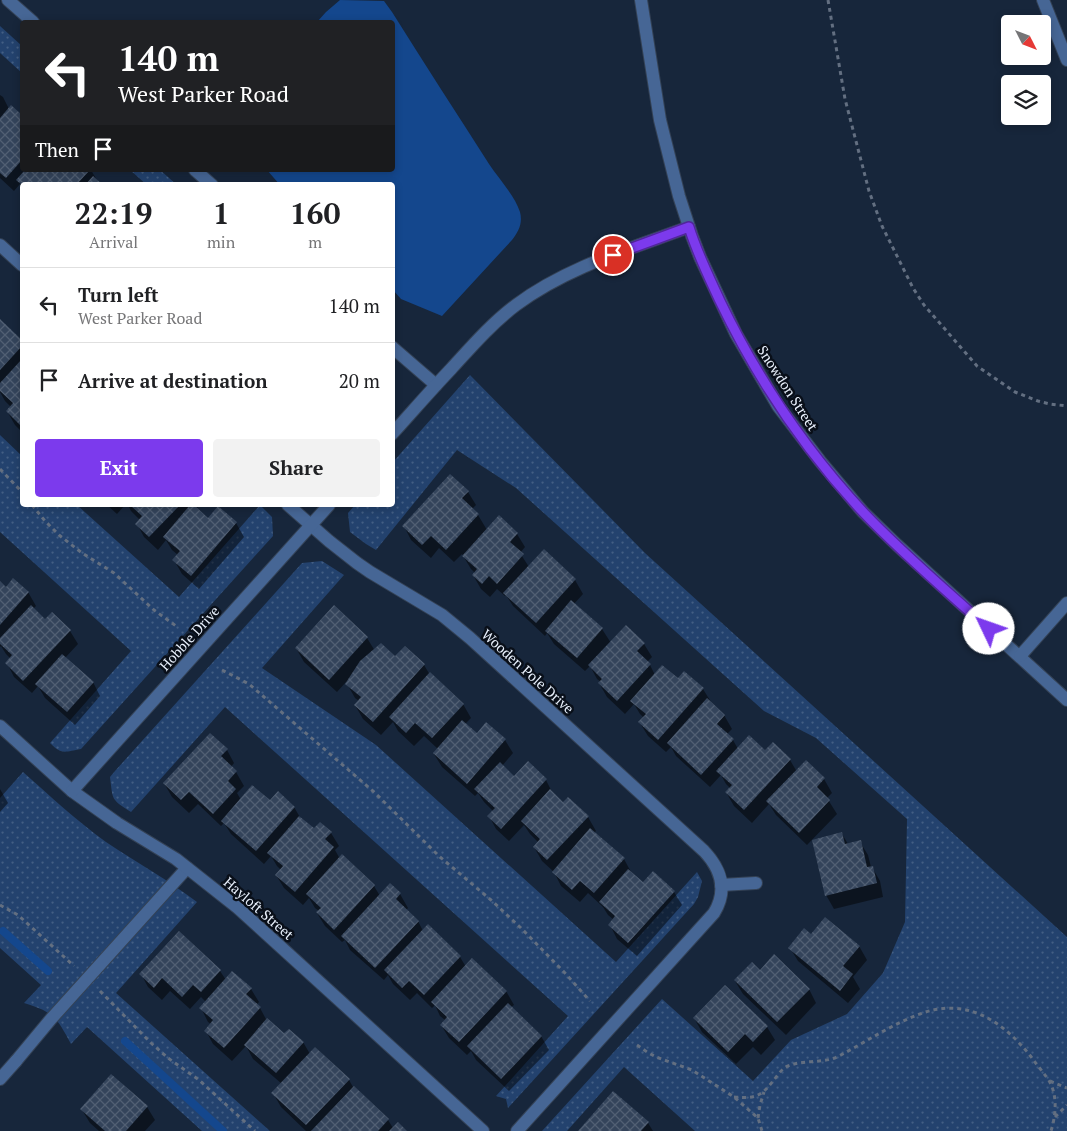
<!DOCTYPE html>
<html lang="en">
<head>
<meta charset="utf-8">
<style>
  body { margin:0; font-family:"PT Serif",serif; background:#f2f2f2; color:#202124; height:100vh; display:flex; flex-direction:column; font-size:19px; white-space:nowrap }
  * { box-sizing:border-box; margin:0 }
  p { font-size:16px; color:#757577 }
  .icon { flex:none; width:28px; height:28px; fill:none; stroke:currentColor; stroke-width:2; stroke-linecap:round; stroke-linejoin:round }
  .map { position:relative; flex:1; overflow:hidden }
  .sheet { position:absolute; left:20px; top:182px; width:375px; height:325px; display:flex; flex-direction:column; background:#fff; border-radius:5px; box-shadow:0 2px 8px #0003 }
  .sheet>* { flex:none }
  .top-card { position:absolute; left:20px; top:20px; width:375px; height:152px; border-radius:5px; box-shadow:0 2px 8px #0003; background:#202124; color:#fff; overflow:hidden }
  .needle { width:32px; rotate:132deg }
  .buttons { position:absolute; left:1001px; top:15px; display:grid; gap:10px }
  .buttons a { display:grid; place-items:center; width:50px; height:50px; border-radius:5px; background:#fff; box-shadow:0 2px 8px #0003; font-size:25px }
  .pin { position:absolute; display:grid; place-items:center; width:42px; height:42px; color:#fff; margin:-21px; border:2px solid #fff; border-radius:50%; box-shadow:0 1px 5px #0007 }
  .me { position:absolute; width:55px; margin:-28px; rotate:312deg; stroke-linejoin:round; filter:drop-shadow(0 0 4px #0008) }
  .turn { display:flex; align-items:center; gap:18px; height:105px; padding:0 15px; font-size:22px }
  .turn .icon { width:65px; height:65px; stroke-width:2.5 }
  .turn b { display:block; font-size:35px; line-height:42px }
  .then { display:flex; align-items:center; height:48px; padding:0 15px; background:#0003; gap:10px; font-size:19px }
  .eta { display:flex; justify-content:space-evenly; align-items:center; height:85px; text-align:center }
  .eta b { font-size:30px; font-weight:600; line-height:35px }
  .cta { display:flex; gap:10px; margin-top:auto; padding:10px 15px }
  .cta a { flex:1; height:58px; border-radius:5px; background:#7c3aed; color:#fff; font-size:20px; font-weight:600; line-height:58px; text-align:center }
  .cta a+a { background:#f2f2f2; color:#202124 }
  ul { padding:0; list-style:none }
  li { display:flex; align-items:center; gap:15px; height:75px; padding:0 15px; border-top:1px solid #e0e0e0 }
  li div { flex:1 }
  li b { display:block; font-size:19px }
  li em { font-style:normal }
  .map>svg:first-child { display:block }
</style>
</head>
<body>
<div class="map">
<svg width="1067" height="1131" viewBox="0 0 1067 1131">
  <defs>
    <pattern id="grass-dots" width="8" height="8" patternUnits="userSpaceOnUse" patternTransform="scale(1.25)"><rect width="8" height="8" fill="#23426e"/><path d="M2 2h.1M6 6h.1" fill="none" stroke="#435e84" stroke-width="1.8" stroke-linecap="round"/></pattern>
    <pattern id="building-cross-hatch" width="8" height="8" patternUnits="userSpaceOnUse" patternTransform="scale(1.25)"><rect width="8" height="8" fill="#34445b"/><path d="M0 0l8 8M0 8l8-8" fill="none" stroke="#515f73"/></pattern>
  </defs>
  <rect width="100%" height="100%" fill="#17263b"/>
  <g fill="url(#grass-dots)">
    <path d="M0,26L22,46V73L0,53Z"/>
    <path d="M130,170H160L177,185H147Z"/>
    <path d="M470,375L645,553L1067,937V1131H695L624,1067L567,1131H542L662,999L753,1081L791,1040L847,1014L883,973L905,922L907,819L816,738L764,711L516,488L457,450L376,550L366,544L350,532L348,513L355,505H392L393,462Z"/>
    <path d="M0,435L22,456V505H77L179,597L260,505L272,517L273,536L81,749C64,752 62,755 50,743L131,651L0,532Z"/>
    <path d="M322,561L344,575L262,668L376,745L616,962L697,872L702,881L698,897L694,904L508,1108L506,1099L496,1096L568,1016L225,707L131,812C111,799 113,801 110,777L115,771L302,563Z"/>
    <path d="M23,772C50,796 77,821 106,842C136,862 168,880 197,902L116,993L270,1131H202L87,1027L71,1044C57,1018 54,1012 24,1003L41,985L0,948V798Z"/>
  </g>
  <path fill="#14478d" d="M340,0L384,1L392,12C424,63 457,114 489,164C499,179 515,196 520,212C523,224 518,232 512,240L442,316L401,299L393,290L392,185H280L267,170H392V22H317L326,12Z"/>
  <g fill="#0007">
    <path d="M0,95L3,97L9,109L11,107L22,116V170H91L98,182L101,185H22V188L20,184L14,191L0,178Z"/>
    <path d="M0,320L22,342V432L15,425L7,411L11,407L5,401L0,392Z"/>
    <path d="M468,492L476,505L472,509L478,515L487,530L499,517L517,534L525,547L520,553L529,567L544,551L575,580L583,594L574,604L602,629L611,643L644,644L652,657L647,662L650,665L655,675L678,680L703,689L711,702L724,715L732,729L727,734L733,740L738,749L765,752L773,744L790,760L797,772L824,779L832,793L827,798L837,814L807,845L776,815L769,804L752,823L734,806L726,792L730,788L726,784L721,775L710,787L676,756L671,747L666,752L648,736L640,723L644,718L640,714L634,704L625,714L607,697L599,683L601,682L597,679L590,666L585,671L554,644L547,633L545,636L513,606L506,595L505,596L497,589L490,597L481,589L473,575L475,573L471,569L462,554L454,562L439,548L431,558L411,540L404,526Z"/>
    <path d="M107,505H125L117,514Z"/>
    <path d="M128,505H200L196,509L208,519L218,508L236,523L244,537L199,589L182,574L174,560L178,555L172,550L166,540L158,550L144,537L137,524L140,520L131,511Z"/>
    <path d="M0,583L6,588L28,592L36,606L33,609L45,621L70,631L78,644L65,658L93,682L100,696L75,725L45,698L38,686L32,693L14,677L7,663L11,659L6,654L1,646L0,647Z"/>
    <path d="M367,638L375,651L396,658L424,665L430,675L463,704L471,718L465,724L477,735L486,724L505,740L513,753L502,766L514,777L546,780L553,794L563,803L588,817L596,831L594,833L624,859L631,872L643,884L674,892L682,905L637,956L617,939L610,925L614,920L608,915L603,907L588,893L580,902L561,886L554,872L542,861L534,847L539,843L530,834L524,825L509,841L496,829L489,816L493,811L484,802L478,793L475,796L442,767L434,754L438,749L424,736L414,746L398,731L393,722L381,735L363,719L355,705L359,701L355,698L346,682L337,692L304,662L296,648Z"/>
    <path d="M227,750L234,763L231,767L236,772L244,786L237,793L241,800L270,802L294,807L301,819L314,830L331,833L339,846L335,850L340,859L374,886L380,896L400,894L408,908L406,910L418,921L423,931L428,926L460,957L466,967L506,991L514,1005L511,1007L541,1036L549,1050L509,1091L476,1060L471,1051L467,1055L449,1038L441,1025L445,1020L440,1016L435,1005L432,1008L417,993L410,1000L393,984L388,975L384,980L350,950L345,940L342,942L325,926L317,913L319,911L315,908L309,898L303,905L284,888L276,875L281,870L277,866L271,856L264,864L231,834L224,823L221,826L198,804L189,813L172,797L164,783Z"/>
    <path d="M0,789L8,803L0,812Z"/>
    <path d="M842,834L848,844L860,842L868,855L871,867H872L880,881L883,897L834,909L826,895Z"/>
    <path d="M179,933L220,971L226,980L251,989L259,1002L256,1005L260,1008L267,1021L285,1035L303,1042L310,1054L349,1080L353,1087L388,1120L393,1128L406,1131H306L281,1107L273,1093L282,1084L253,1059L246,1046L232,1061L213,1044L206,1031L211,1024L208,1022L201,1008L206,1002L201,997L190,1009L170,991L162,1000L148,987L141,974Z"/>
    <path d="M811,935L859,946L867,960L853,977L860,989L848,1003L798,961L790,948Z"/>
    <path d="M760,972L809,989L816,1003L786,1035L743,994L735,981Z"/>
    <path d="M725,986L767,1027L775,1040L761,1055L753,1047L736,1064L702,1032L694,1018Z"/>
    <path d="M147,1107L155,1120L145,1131H99L90,1123L82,1110Z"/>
    <path d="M648,1123L653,1131H580Z"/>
  </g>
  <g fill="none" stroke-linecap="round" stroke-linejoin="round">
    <g stroke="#14478d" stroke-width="8">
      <path d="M3,931L48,971"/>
      <path d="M125,1041L223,1131"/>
    </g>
  </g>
  <g fill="url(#building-cross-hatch)">
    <path d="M11,105L22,115V160L6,178L0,173V118Z"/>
    <path d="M25,170H90L76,185H22L16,180Z"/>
    <path d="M93,176L103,185H85Z"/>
    <path d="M0,319L22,340V346L0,370Z"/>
    <path d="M22,359V427L6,411L13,403L0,391V383Z"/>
    <path d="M450,474L469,491L462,498L479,514L446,550L431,536L422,545L402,526Z"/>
    <path d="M130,505H180L149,537L135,524L142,516Z"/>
    <path d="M190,505H194L208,518L218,506L237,522L191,576L172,560L180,551L163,537Z"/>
    <path d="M499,515L518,533L510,542L524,554L497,584L489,576L482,584L472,575L477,569L462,556Z"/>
    <path d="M544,549L576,579L536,623L503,593Z"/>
    <path d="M13,578L29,592L0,625V581L6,587Z"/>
    <path d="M571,600L603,628L577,658L545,631Z"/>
    <path d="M31,605L45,619L52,612L71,630L23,681L5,663L12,655L0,644V638Z"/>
    <path d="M334,605L368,637L329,680L295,648Z"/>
    <path d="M626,625L645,643L637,651L651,664L617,701L598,683L602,679L588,665Z"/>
    <path d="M381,643L395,656L405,646L425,664L373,722L354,705L361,697L345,684L360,661Z"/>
    <path d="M62,654L94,682L67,712L35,684Z"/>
    <path d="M662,665L678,678L684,671L704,688L658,740L638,722L646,714L630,701Z"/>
    <path d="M430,672L464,704L432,738L415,723L406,733L389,717Z"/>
    <path d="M707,698L725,715L717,724L734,739L701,775L667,743Z"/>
    <path d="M462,720L477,733L486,722L506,739L467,784L433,753Z"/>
    <path d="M210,733L228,749L221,756L237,771L228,781L236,789L213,814L189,792L181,800L163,783Z"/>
    <path d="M749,735L765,750L773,742L791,759L744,810L725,792L732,785L716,771Z"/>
    <path d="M806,760L825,778L817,787L830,800L799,833L766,801Z"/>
    <path d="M528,761L547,779L501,829L487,816L495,808L474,789L500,762L514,776Z"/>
    <path d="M252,785L270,800L278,791L295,807L256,851L221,821Z"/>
    <path d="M550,789L563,802L568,797L589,816L547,860L533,847L540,839L521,821Z"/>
    <path d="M299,816L314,828L320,822L332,832L325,839L334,847L295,892L275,875L283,866L267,853Z"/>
    <path d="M590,828L625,858L594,893L580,881L572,890L552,872Z"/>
    <path d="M842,832L845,844L861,840L867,867L873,866L877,883L825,896L812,840Z"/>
    <path d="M342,854L375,885L334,930L316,912L321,908L306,894Z"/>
    <path d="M628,869L643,882L653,871L675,891L628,943L608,925L615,916L599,902Z"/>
    <path d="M390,883L401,893L396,899L419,921L375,968L341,936Z"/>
    <path d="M825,917L860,946L843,966L853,974L840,991L788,948L804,928L811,934Z"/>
    <path d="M428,924L461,956L424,995L409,981L402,988L384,970Z"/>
    <path d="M179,931L221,970L201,992L193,985L182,997L162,978L154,988L139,974Z"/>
    <path d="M774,954L810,989L777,1022L734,980L752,962L760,970Z"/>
    <path d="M472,958L507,991L459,1042L440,1025L447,1017L431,1002Z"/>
    <path d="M232,971L252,988L246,994L261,1007L224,1048L204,1031L213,1020L199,1008Z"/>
    <path d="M725,985L768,1026L753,1042L745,1034L728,1052L693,1018Z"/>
    <path d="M508,1003L542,1036L501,1079L467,1046Z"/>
    <path d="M267,1018L284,1033L289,1029L304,1042L276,1073L244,1045Z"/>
    <path d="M315,1047L350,1079L306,1125L271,1093Z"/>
    <path d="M111,1074L148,1106L126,1131H105L80,1109Z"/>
    <path d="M354,1086L389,1119L378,1131H311Z"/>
    <path d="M613,1091L649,1122L641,1131H578Z"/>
    <path d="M398,1122L407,1131H389Z"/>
  </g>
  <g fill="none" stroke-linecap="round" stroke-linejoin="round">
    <defs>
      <path id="service" d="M16,1061L51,1019L187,868"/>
      <g id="minor">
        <path d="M8,0L33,22"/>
        <path d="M641,0L660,120L679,196L692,236L700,257L736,334L778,406L820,461L863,512L897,545L1067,700"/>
        <path d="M1043,0L1067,60"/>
        <path d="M195,170L212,185"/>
        <path d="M0,245L22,265"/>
        <path d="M392,347L436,385"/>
        <path d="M392,434C412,412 431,390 451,369C472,346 492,323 516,305C567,267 630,249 689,227"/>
        <path d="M288,505L329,541L357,563L370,572L442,615L470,638L704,851C721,869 728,890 714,913L517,1131"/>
        <path d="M1020,656L1067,603"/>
        <path d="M0,726L72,791L117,823L176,859L238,908L483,1131"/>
        <path d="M72,791L329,505"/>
        <path d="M721,885L756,883"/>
        <path d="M0,1079L16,1061"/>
      </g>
    </defs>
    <use href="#service" stroke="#344256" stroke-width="14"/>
    <use href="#minor" stroke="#344256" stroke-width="14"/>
    <g stroke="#636f81" stroke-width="3" stroke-dasharray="4 4" stroke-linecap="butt">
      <path d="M828,0L845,99L869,191L882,226L913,288L924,305L977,366L1015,392L1038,401L1050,404L1067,406"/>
      <path d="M0,469L22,492"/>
      <path d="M32,505L45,521L59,535L82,553L114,573L154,610L176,626"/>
      <path d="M222,670L249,684L374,792L440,857L491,900L521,928L564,972L590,1001"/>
      <path d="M0,905L18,915L74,966"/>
      <path d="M100,991L151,1043L168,1058L199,1080L255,1131"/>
      <path d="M637,1045L647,1052L656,1057L692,1070L734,1097L758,1118L762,1131"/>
      <path d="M1050,1081L1067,1088"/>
      <path d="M734,1097C759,1099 762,1095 777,1076C780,1072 783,1068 788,1066C803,1060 820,1063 835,1058C863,1044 890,1025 920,1014C967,996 1004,1022 1032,1058C1037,1065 1043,1072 1048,1079C1058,1094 1056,1115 1051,1131"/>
      <path d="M1055,1117L1067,1105"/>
      <path d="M758,1118L760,1105L764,1092"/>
    </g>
    <use href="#service" stroke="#466695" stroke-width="12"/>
    <use href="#minor" stroke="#466695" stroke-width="12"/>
  </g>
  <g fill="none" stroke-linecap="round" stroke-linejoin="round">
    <defs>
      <path id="route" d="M613,255L689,227C697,253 709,277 720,301C757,378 805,450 864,513C903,554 947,591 989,629"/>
    </defs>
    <use href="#route" stroke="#51269a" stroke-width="12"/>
    <use href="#route" stroke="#7c3aed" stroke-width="9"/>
  </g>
  <g text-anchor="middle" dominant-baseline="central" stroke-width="5" stroke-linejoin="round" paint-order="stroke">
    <g font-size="14" fill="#e9f1fd" stroke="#090f19">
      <text transform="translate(788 388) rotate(57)">Snowdon Street</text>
      <text transform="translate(189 638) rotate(-48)">Hobble Drive</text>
      <text transform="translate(528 671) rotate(42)">Wooden Pole Drive</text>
      <text transform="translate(259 908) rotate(41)">Hayloft Street</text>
    </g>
  </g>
</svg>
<div class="buttons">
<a><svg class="needle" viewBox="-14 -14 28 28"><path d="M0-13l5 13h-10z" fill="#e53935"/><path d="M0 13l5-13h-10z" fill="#757577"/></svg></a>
<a><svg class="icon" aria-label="layers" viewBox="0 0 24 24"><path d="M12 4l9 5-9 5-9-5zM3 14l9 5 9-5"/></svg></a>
</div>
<div class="pin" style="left:613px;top:255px;background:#d93025"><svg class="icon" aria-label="arrive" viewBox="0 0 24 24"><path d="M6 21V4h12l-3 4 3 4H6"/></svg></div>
<svg class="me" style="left:989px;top:629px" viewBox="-20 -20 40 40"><circle r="19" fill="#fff"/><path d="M0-13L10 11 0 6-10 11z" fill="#7c3aed"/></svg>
<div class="top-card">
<div class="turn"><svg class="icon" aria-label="left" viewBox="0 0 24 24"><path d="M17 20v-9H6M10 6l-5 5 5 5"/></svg><div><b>140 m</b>West Parker Road</div></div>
<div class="then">Then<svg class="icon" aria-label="arrive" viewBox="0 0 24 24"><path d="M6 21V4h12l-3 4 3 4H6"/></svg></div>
</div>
<section class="sheet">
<div class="eta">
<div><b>22:19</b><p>Arrival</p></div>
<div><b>1</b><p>min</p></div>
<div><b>160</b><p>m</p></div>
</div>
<ul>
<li><svg class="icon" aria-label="left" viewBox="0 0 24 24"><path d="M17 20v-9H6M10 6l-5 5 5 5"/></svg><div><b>Turn left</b><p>West Parker Road</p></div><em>140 m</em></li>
<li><svg class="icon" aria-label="arrive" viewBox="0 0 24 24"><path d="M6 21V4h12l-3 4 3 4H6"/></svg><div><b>Arrive at destination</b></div><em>20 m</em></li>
</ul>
<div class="cta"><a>Exit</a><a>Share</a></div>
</section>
</div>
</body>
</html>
